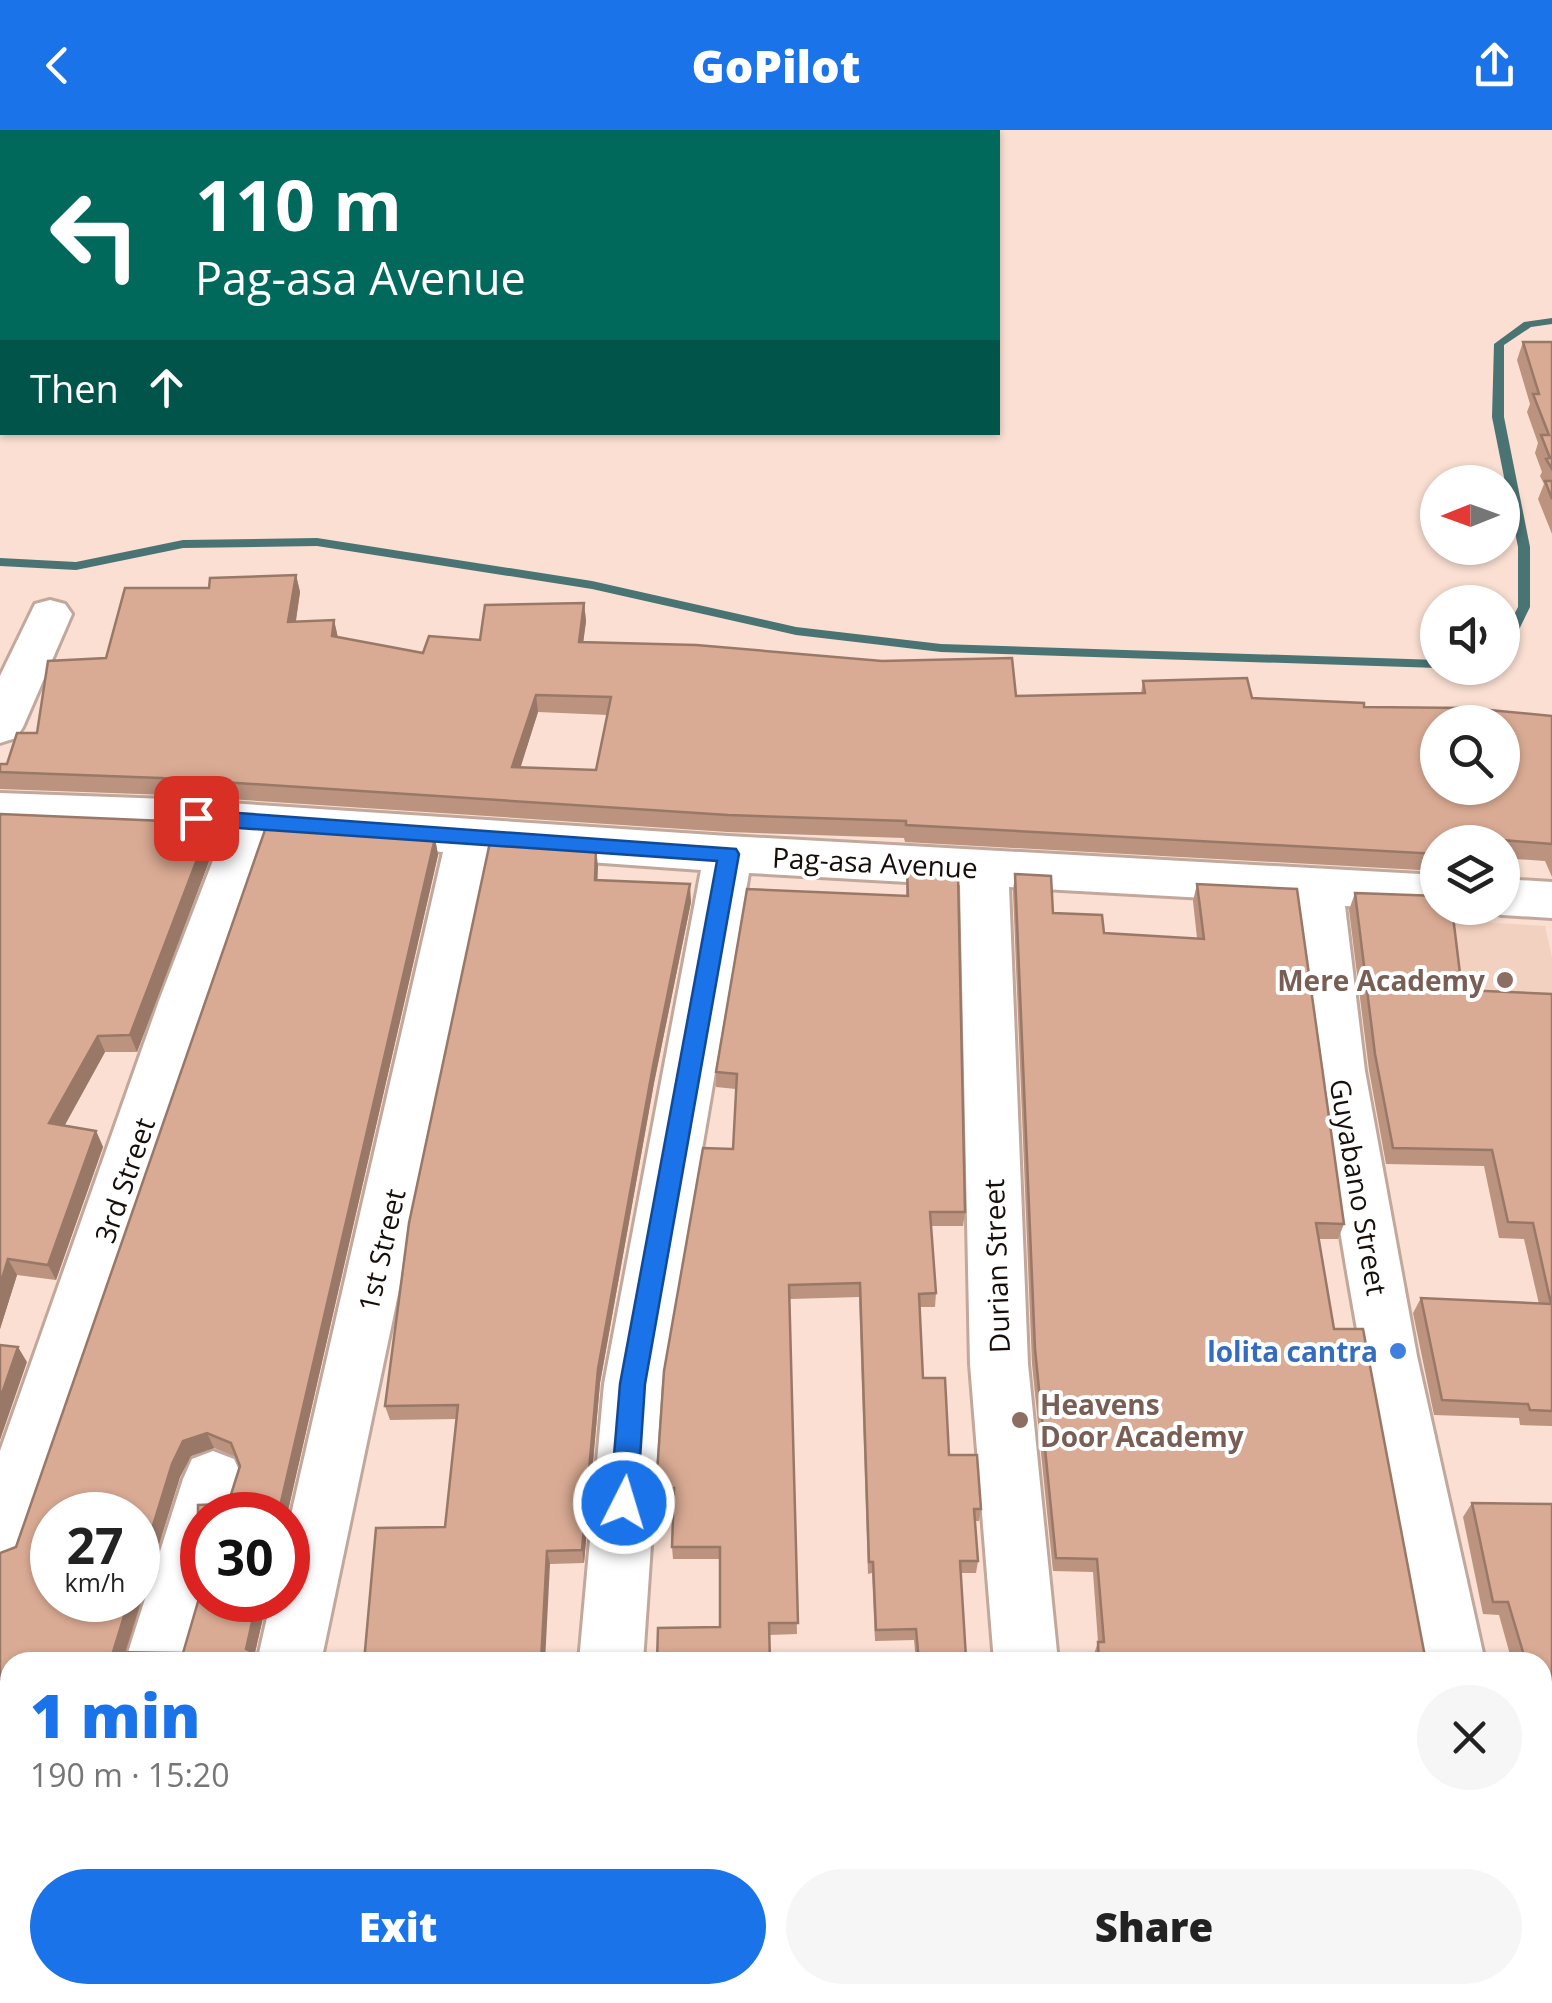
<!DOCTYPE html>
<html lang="en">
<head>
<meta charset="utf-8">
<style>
  body { margin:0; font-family:"Open Sans",sans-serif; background:#f6f6f6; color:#222; height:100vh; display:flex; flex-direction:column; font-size:38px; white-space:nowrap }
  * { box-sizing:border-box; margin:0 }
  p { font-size:32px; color:#767676 }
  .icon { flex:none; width:55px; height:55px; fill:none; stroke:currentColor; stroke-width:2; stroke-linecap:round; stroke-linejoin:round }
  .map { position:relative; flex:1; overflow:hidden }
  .side { position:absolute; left:0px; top:1522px; width:1552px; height:352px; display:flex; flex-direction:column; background:#fff; border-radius:30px 30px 0 0; box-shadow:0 2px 8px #0004 }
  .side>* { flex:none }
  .guide { position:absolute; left:0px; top:0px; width:1000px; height:305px; box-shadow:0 2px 8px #0004; background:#00695c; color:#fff; overflow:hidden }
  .needle { width:65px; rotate:269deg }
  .tools { position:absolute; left:1420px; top:335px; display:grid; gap:20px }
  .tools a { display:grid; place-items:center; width:100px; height:100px; border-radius:50%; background:#fff; box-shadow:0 2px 8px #0004; font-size:50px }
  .speed { position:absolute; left:30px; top:1362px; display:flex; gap:20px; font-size:50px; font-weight:700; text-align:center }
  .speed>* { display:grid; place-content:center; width:130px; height:130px; border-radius:50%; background:#fff; box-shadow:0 2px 8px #0004; line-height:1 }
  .speed small { font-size:25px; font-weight:400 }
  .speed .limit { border:15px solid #d22; background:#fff; color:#111 }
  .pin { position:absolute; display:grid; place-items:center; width:85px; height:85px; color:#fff; margin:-42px; border-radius:20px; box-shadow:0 5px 15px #0006 }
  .me { position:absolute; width:110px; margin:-55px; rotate:5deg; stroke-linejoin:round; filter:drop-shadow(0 0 8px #0008) }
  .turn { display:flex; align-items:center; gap:35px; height:210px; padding:0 30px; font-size:45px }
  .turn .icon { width:130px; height:130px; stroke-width:2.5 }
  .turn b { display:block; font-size:70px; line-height:85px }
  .then { display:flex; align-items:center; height:95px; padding:0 30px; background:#0003; gap:20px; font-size:38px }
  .round { display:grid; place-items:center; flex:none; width:105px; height:105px; border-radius:52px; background:#f6f6f6 }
  .overview { display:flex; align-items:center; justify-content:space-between; height:170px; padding:0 30px }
  h1 { font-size:60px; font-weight:800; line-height:75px; color:#1a73e8 }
  .cta { display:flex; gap:20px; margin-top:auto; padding:20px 30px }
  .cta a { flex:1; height:115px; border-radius:60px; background:#1a73e8; color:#fff; font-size:40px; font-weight:800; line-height:115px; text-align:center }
  .cta a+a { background:#f6f6f6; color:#222 }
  header { display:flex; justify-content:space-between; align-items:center; height:130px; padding:0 30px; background:#1a73e8; color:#fff; font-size:45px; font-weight:800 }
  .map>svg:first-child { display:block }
</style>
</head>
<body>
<header><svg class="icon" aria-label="back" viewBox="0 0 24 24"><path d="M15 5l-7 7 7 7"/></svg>GoPilot<svg class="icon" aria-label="share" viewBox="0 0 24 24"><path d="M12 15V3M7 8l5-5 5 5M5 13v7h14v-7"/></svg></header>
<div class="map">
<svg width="1552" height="1873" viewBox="0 0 1552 1873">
  <rect width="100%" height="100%" fill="#fadfd2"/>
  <path fill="#f3d1c0" d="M1448,790L1545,796L1552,827V878L1462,872Z"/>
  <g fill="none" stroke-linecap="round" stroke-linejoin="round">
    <g fill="#4a7373" fill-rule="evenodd">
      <path d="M1552,188V194L1531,197L1504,215V287L1530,417V477L1508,522L1502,526V508L1518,477V417L1492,287L1494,214L1524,192Z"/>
      <path d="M317,408L592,451L796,497L941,514L1438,530V538H1441H1438L941,522L796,505L592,459L317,416L183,418L76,440L0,436V428L76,432L183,410Z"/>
    </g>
    <defs>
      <g id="minor">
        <path d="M50,470L65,474L72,484L23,597L16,608L0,613V546L35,474Z"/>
        <path d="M0,663L167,669L728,706L1438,745V778H1450L1438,781L1345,776L1365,941L1417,1226L1485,1532H1421C1370,1280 1322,1029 1295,773L1009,757L1028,1234L1058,1532H994L970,1234L960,755L749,743L662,1254L643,1532H579L604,1254L701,740L490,725L321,1532H257L271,1470H288V1398L443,722L269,710L212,868L31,1408L22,1429L0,1437V1321L160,868L222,707L0,697Z"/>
        <path d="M1502,749L1552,752V788L1502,785L1485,780L1502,778Z"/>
        <path d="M213,1321L234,1329L243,1349L233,1385H202V1470H208L189,1532H125L183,1349L192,1329Z"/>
        <path d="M22,1865H92L90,1873H18Z"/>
        <path d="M184,1865H254V1873H182Z"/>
        <path d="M556,1865H626L627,1873H555Z"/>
        <path d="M1032,1865H1102L1104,1873H1032Z"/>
      </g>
    </defs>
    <use href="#minor" stroke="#c2a89c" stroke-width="6"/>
    <use href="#minor" fill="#fff" fill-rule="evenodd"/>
  </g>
  <g fill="#bb937f" fill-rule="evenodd">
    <path d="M1523,212H1552V404L1538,369L1544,354L1540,346L1542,342L1535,323L1538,313L1527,282L1530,274L1517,230Z"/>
    <path d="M296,445L300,462L296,491L334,490L338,508L423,523L480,510L584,473L586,491L583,512L1016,566L1141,563L1143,551L1252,568L1364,577L1552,586V747L1545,731L1502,728V712H1438V741L905,712L904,708L728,702L167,665L0,659V634H7L106,528L209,458ZM538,582L608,585L596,640L520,638Z"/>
    <path d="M0,684L217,710L137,922H105L65,995L96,1001L103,1017L56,1150L17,1145L0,1199Z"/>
    <path d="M266,697L435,708L438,725L287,1385H202V1470H267L255,1523L261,1532H10V1865H19L16,1869L22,1873H0V1423L16,1417ZM214,1318L236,1327L240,1336L228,1374L198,1375V1453L202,1460L183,1523L126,1522L180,1347L191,1326ZM52,1385H138V1470H52Z"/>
    <path d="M596,719L597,750L691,772L654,953L600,1253L584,1433L550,1434L445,1397L456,1289L390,1290L385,1276Z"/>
    <path d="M907,740L965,1082L963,1096H931L936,1163L935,1177H920L923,1248L949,1325L981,1379L979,1391H975L978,1431L976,1443H960L966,1528L982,1532H916L914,1510L875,1511L872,1443L868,1444L859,1167L790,1169L797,1504L769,1505L720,1497V1429H673L672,1417L674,1370H658L656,1358L733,1019L736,959L716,957V942L906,766Z"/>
    <path d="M1015,744L1053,783L1104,803L1197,808L1193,771L1197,754L1344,1094L1338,1109H1319L1334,1199L1426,1532H1094V1524L1098,1512L1093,1442L1053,1441L1032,1234L1013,761Z"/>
    <path d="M1355,763L1462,860L1552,864V1296L1520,1295L1519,1288L1434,1285L1413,1183L1421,1168L1539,1174L1524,1109L1499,1108L1484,1036L1386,1034L1369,940L1349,780Z"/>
    <path d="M1472,1373L1552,1374V1842L1550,1853L1542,1858V1721H1551L1542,1684V1532H1512L1499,1485L1483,1484L1463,1387Z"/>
    <path d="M1153,1865H1212L1153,1868Z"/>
    <path d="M1259,1865H1498L1502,1868L1552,1873H1259Z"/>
  </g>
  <g fill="#997868">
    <path d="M296,445L300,462L293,509L288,492Z"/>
    <path d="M584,473L586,491L581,530L579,512Z"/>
    <path d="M334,490L338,508L332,506Z"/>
    <path d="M536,565L538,582L515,655L512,637Z"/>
    <path d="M211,693L217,710L137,922L130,905Z"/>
    <path d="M435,708L438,725L287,1385H278Z"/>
    <path d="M596,719L598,736L597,767L595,750Z"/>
    <path d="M690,754L691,772L654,953L600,1253L584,1433L582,1420L598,1239L653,936Z"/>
    <path d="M98,906L105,922L57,1009L49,993Z"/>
    <path d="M96,1001L103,1017L56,1150L48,1135Z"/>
    <path d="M8,1129L17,1145L0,1199V1155Z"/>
    <path d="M18,1217L27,1232L0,1310V1269Z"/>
    <path d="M207,1303L214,1318L191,1326L180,1347L122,1532L113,1522L129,1470H138V1444L172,1334L183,1311Z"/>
    <path d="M547,1421L550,1434L545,1532H541Z"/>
    <path d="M257,1470H267L253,1531L246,1519Z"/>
    <path d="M10,1854V1865H19L16,1869L22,1873H12L4,1868L3,1863Z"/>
    <path d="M149,1865H160L159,1873H148Z"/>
  </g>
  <g fill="#daab94" stroke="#997868" stroke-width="2.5" fill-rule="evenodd">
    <path d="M1523,212H1552V339L1546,329L1550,328L1541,305H1549L1533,264H1539Z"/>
    <path d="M1545,351H1552V369Z"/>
    <path d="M296,445L288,492L334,490L332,506L423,523L429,506L480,510L485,475L584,473L579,512L696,515L882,531L1012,528L1016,566L1145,563L1143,551L1247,548L1252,568L1364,573V577L1468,578L1552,586V714L1478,708L1479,712H1438V724L906,695V691L728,685L161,648L0,642V634H7L17,603H37L48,531L106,528L125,458H209L210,448ZM536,565L611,567L596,640L512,637ZM1438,592H1502V658H1438Z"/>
    <path d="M0,684L211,693L130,905L98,906L49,993L96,1001L48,1135L8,1129L0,1155Z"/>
    <path d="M266,697L435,708L278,1385H202V1455L198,1453V1375L228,1374L240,1336L231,1313L207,1303L183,1311L172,1334L138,1444V1385H52V1470H129L113,1522L183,1523L202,1458V1470H257L246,1519L256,1524L254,1532L200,1530L199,1532H10V1854L3,1863L4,1868H15L14,1873H0V1423L16,1417Z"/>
    <path d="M490,712L596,719L595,750L690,754L653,936L598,1239L582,1420L547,1421L541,1532H364L376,1398L445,1397L458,1275L385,1276L409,1093Z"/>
    <path d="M907,740L958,743L965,1082H930L936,1163L919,1164L923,1248H945L949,1325H977L981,1379H974L978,1431H960L966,1528L981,1527L982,1532H919L916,1499L876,1500L873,1432H869L860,1153L789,1155L798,1493H769L770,1532H657L658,1498L720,1497V1417H672L674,1358H656L664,1241L703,1018L733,1019L737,944L716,942L747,759L908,766Z"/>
    <path d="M1015,744L1051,746L1053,783L1102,785L1104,803L1204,809L1197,754L1297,759L1344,1094L1316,1093L1334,1199H1363L1426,1532H1099L1098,1512H1104L1097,1429L1056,1428L1035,1219Z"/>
    <path d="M1355,763L1438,766V778H1452L1462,860L1552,864V1281L1530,1280L1528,1274L1442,1270L1421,1168L1551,1174L1533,1093L1508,1092L1492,1020L1393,1018L1375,924Z"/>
    <path d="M0,1215L18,1217L0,1269Z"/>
    <path d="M1472,1373L1552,1374V1635L1542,1597V1532H1526L1508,1472H1493Z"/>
    <path d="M1545,1641H1552V1668Z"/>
    <path d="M1542,1721H1552V1833L1550,1853H1542Z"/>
    <path d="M84,1865H149L148,1873H82Z"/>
    <path d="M250,1865H549L554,1868V1873H227L228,1868H246Z"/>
    <path d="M629,1865H742V1873H628Z"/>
    <path d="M901,1865H1029L1030,1873H902Z"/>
    <path d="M1266,1865H1498L1502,1868H1552V1873H1267Z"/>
  </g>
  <path fill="#1a73e8" stroke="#114b97" stroke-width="2.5" d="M196,680L736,719L739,724L645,1254L637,1373L633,1382L624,1386L614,1382L610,1373L620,1254L717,731L196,695L185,688Z"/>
  <g fill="#8d6e63" stroke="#fff" stroke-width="4">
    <circle cx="1505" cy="850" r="10"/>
    <circle cx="1020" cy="1290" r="10"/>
  </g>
  <circle fill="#3f7fe0" stroke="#fff" stroke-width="4" cx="1398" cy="1221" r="10"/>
  <g text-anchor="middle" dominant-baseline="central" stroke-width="8" stroke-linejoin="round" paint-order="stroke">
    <g font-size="28" fill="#170e0a" stroke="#fff">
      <text transform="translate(875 732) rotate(3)">Pag-asa Avenue</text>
      <text transform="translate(124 1050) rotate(-71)">3rd Street</text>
      <text transform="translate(1359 1057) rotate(80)">Guyabano Street</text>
      <text transform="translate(381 1120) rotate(-77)">1st Street</text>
      <text transform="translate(996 1136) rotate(-92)">Durian Street</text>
    </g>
    <g font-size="28" font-weight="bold" fill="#785e54" stroke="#fff" text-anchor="end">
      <text x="1485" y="850">Mere Academy</text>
      <text x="1040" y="1274" text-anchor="start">Heavens<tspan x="1040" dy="32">Door Academy</tspan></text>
    </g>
    <g font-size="28" font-weight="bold" fill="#366cbe" stroke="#fff" text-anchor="end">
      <text x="1378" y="1221">lolita cantra</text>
    </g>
  </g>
</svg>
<div class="tools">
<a><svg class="needle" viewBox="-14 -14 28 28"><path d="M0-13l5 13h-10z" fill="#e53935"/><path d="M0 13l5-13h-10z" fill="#767676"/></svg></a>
<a><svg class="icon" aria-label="sound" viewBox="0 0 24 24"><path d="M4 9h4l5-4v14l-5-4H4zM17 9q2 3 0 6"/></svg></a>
<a><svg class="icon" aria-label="search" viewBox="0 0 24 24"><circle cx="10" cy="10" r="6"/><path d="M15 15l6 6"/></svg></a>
<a><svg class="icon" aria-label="layers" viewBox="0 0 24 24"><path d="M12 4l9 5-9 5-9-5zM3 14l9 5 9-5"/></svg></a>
</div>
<div class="speed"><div>27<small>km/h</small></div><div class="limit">30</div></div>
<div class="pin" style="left:196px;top:688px;background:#d93025"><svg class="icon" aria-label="arrive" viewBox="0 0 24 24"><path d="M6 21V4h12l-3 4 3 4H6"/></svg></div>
<svg class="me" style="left:624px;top:1373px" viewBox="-20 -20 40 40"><circle r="17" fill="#1a73e8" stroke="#fff" stroke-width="3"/><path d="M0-11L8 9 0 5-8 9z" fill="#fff"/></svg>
<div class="guide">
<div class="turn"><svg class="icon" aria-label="left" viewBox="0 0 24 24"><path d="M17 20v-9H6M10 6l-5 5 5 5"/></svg><div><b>110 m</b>Pag-asa Avenue</div></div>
<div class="then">Then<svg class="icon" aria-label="ahead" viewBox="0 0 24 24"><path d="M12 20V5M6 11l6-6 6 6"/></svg></div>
</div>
<section class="side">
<div class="overview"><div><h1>1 min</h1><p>190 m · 15:20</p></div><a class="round"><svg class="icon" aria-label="close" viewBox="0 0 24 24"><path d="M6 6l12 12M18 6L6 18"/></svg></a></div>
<div class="cta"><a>Exit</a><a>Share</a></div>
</section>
</div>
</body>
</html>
